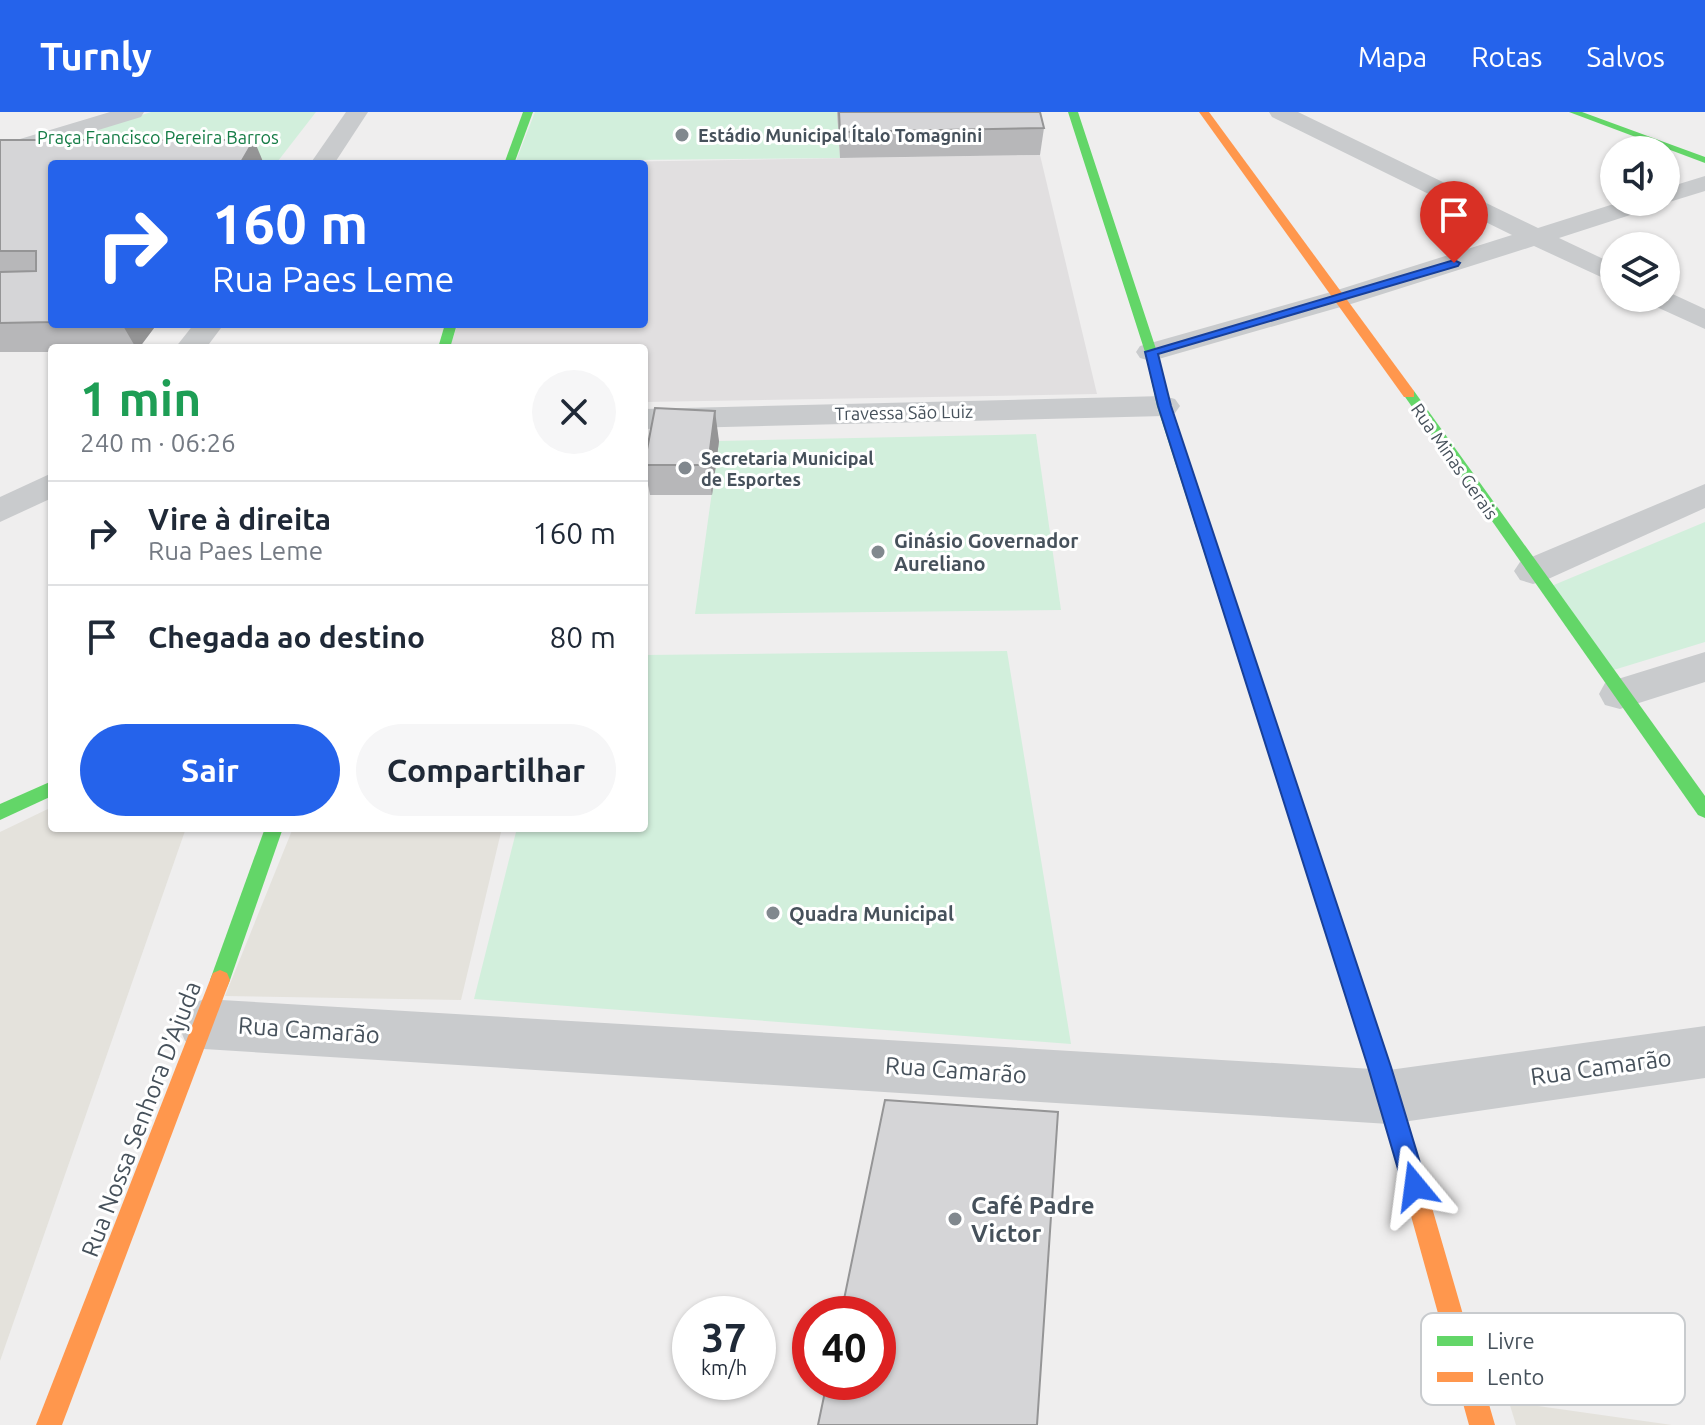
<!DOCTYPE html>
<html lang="pt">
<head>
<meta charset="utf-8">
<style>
  body { margin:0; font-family:Ubuntu,sans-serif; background:#f6f6f7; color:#1f2937; height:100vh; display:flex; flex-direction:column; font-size:30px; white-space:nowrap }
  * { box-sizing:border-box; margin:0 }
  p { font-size:26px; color:#747a83 }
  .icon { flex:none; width:44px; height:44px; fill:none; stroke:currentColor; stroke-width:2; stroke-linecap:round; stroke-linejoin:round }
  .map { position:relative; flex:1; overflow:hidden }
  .sheet { position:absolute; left:48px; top:232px; width:600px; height:488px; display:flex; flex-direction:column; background:#fff; border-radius:8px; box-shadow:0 2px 6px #0004 }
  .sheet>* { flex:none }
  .hud { position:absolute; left:48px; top:48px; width:600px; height:168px; border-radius:8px; box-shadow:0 2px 6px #0004; background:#2563eb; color:#fff; overflow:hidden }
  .tools { position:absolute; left:1600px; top:24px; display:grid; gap:16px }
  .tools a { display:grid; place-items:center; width:80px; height:80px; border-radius:50%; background:#fff; box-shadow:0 2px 6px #0004; font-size:40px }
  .speed { position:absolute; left:672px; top:1184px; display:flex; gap:16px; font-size:40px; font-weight:700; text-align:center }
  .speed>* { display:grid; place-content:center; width:104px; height:104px; border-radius:50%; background:#fff; box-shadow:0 2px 6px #0004; line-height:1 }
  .speed small { font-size:20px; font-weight:400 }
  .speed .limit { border:12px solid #d22; background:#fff; color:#111 }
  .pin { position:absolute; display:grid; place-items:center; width:68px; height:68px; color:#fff; margin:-82px -34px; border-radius:50% 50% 50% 0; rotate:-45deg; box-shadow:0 0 8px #0007 }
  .pin .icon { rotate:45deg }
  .me { position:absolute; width:88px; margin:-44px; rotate:344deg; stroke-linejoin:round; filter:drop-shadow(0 0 6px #0008) }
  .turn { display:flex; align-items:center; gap:28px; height:168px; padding:0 32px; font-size:36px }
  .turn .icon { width:104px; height:104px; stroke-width:2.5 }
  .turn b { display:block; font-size:56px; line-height:68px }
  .round { display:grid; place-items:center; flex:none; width:84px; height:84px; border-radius:42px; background:#f6f6f7 }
  .headline { display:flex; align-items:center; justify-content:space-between; height:136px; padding:0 32px }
  h1 { font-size:48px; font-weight:700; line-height:60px; color:#1e9e55 }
  .cta { display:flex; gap:16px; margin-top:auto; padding:16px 32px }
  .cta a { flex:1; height:92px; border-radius:48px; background:#2563eb; color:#fff; font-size:32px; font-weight:700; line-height:92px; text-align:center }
  .cta a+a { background:#f6f6f7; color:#1f2937 }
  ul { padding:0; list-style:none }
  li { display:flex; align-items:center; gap:24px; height:104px; padding:0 32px; border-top:2px solid #e0e1e3 }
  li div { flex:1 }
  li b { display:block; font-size:30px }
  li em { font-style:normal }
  header { display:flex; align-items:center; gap:48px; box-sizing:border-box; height:112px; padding:0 40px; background:#2563eb; color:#fff }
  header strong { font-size:38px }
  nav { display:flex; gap:44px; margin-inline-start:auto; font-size:28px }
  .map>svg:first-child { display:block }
</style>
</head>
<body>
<header>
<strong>Turnly</strong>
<nav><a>Mapa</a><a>Rotas</a><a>Salvos</a></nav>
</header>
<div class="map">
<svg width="1705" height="1313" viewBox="0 0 1705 1313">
  <rect width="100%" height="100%" fill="#efeeee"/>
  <g fill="#e4e2dc">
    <path d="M52,695V716H186L0,1249V720Z"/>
    <path d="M293,716H502L461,888L225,884Z"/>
    <path d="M1509,1290L1672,1313H1516Z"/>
  </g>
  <path fill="#e1dfe0" d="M1040,43L1097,282L644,290V236H449L458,212H644V52L542,51Z"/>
  <g fill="#d2efdc">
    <path d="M151,0H316L278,49H0Z"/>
    <path d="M535,0H837L840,46L516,49Z"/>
    <path d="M1036,322L1061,498L695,502L719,329Z"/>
    <path d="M1705,410V530L1607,560L1549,475Z"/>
    <path d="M1007,539L1071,932L474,887L517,716H644V543Z"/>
  </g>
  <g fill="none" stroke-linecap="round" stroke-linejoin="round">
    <g fill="#c9cbcd" fill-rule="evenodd">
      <path d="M110,0H144L141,5L0,48V33Z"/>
      <path d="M346,0H368L334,52H310Z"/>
      <path d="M1269,0H1298L1538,116L1620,90H1659L1655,95L1559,126L1614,152V171L1534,134L1351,192L1162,246L1151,249L1140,246L1136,240L1140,234L1331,180L1512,123L1272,5Z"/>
      <path d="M1705,64V79L1666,91L1660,90H1666V76Z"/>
      <path d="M1666,179L1705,197V217L1650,192L1646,186H1666Z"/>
      <path d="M194,212H224L206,236H175Z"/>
      <path d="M1164,284L1175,287L1180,294L1175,301L1164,304L644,317V297Z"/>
      <path d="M52,361V386L0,410V385Z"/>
      <path d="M1705,372V396L1546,468L1533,472L1520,468L1514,459L1520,450Z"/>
      <path d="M1705,540V570L1620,597L1605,593L1599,582L1605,571Z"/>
      <path d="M204,887L1389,958L1705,914V966L1389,1012L204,937L185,929L178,912L185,895Z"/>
    </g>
    <g fill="#63d668" fill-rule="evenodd">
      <path d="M523,0H533L514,52H504Z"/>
      <path d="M1068,0H1078L1157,240L1171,294L1360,864L1357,871L1350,873L1343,871L1340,864L1157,294L1145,240Z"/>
      <path d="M1569,0H1582L1705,45V51Z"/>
      <path d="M445,212H457L450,236H438Z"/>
      <path d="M1409,278L1414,279L1705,684V706L1698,703L1403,282Z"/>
      <path d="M52,669V684L0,708V692Z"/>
      <path d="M265,716H283L230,868L227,875L220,878L213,875L210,868Z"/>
    </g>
    <g fill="#ff974d" fill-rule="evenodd">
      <path d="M1199,0H1209L1414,279V285H1404Z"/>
      <path d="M1350,855L1357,857L1360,864L1400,985L1495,1313H1469L1378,985L1340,864L1343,857Z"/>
      <path d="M220,858L227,861L230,868L62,1313H36L210,868L213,861Z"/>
    </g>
  </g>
  <g fill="#b7b7b9">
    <path d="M837,0H1040L1044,16L1040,43L840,46Z"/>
    <path d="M0,28L52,52V212H157L139,236H52V240H0Z"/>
    <path d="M719,329L712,383H650L644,353Z"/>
  </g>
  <g fill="#959596">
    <path d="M254,28L264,52H240Z"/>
    <path d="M122,212H157L139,236H136Z"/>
    <path d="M715,299L719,329L712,383L708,353Z"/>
  </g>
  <g fill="#d5d5d7" stroke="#959596" stroke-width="2">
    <path d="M839,0H1040L1044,16L840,20Z"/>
    <path d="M0,28H254L240,52H52V210L0,211V160L36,159V139H0Z"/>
    <path d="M655,296L715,299L708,353H644Z"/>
    <path d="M885,988L1058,1000L1037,1313H818L827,1270H878V1202H841Z"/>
  </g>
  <path fill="#2563eb" stroke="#184099" stroke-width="2" d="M1454,148L1460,151L1458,154L1158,242L1171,294L1391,955L1427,1074L1423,1083L1415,1086L1406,1083L1403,1074L1368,955L1158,294L1145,240Z"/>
  <g fill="#81888e" stroke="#fff" stroke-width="3">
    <circle cx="682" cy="23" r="8"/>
    <circle cx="685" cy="356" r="8"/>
    <circle cx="878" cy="440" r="8"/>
    <circle cx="773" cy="801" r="8"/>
    <circle cx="955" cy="1107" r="8"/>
  </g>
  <g text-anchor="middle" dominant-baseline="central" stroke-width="6" stroke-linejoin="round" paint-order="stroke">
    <g font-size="18" font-weight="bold" fill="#46515b" stroke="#fff" text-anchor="start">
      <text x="698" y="23">Estádio Municipal Ítalo Tomagnini</text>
      <text x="701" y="346">Secretaria Municipal<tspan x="701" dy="21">de Esportes</tspan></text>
    </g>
    <g font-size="18" fill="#167d47" stroke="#fff">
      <text x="158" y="25">Praça Francisco Pereira Barros</text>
    </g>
    <g font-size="18" fill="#46515b" stroke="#fff">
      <text transform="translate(904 300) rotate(-1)">Travessa São Luiz</text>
      <text transform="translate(1455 349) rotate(55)">Rua Minas Gerais</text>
    </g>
    <g font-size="20" font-weight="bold" fill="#46515b" stroke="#fff" text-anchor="start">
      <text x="894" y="428">Ginásio Governador<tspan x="894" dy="23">Aureliano</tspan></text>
      <text x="789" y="801">Quadra Municipal</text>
    </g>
    <g font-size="24" fill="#46515b" stroke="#fff">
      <text transform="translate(309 918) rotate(4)">Rua Camarão</text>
      <text transform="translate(1601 955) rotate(-8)">Rua Camarão</text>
      <text transform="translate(956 958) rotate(4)">Rua Camarão</text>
      <text transform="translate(141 1007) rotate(-69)">Rua Nossa Senhora D'Ajuda</text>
    </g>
    <g font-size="24" font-weight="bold" fill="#46515b" stroke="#fff" text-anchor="start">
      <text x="971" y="1093">Café Padre<tspan x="971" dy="28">Victor</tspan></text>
    </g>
  </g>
  <rect x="1421" y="1201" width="264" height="92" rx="12" fill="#fff" stroke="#c8cbce" stroke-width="2"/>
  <rect x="1437" y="1224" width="36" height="10" fill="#63d668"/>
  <rect x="1437" y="1260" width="36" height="10" fill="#ff974d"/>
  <g font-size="22" fill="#46515b">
    <text x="1487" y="1237">Livre</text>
    <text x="1487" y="1273">Lento</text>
  </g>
</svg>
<div class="tools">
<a><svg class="icon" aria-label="sound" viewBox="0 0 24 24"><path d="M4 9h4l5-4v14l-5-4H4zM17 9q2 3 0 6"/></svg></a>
<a><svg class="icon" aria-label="layers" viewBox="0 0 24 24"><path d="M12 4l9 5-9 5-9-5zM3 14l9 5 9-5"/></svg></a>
</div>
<div class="speed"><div>37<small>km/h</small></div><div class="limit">40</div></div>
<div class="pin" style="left:1454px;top:151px;background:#d93025"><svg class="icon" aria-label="arrive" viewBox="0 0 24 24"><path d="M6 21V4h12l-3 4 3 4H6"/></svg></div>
<svg class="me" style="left:1415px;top:1074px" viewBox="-20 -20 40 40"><path d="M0-17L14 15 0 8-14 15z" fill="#2563eb" stroke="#fff" stroke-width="4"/></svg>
<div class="hud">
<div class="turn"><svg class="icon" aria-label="right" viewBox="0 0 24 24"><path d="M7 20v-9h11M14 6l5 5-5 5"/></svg><div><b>160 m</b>Rua Paes Leme</div></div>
</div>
<section class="sheet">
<div class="headline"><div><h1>1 min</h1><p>240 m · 06:26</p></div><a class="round"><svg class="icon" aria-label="close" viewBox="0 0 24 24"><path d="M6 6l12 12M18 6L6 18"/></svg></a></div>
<ul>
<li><svg class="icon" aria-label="right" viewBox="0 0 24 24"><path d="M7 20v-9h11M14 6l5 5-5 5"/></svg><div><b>Vire à direita</b><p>Rua Paes Leme</p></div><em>160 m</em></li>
<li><svg class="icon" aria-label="arrive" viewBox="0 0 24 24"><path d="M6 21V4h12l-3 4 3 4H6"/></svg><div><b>Chegada ao destino</b></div><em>80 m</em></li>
</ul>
<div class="cta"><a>Sair</a><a>Compartilhar</a></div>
</section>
</div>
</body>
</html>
